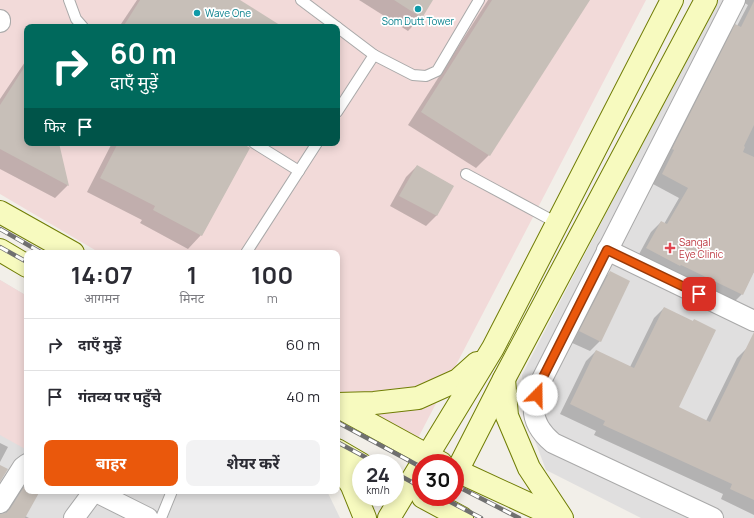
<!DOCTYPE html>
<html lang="hi">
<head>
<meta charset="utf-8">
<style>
  body { margin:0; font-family:Manrope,"Noto Sans Devanagari",sans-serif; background:#f2f2f3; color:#2b2b33; height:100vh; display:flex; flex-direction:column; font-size:15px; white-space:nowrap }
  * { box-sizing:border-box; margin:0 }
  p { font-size:13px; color:#7c7c81 }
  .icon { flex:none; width:22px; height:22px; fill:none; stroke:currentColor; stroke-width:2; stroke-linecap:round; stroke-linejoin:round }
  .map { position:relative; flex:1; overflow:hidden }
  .sheet { position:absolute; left:24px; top:250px; width:316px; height:244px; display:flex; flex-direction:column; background:#fff; border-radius:8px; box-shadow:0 2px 10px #0003 }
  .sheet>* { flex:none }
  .banner { position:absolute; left:24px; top:24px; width:316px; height:122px; border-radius:8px; box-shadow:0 2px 10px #0003; background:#00695c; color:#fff; overflow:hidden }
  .speed { position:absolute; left:352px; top:454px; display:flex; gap:8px; font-size:20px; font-weight:700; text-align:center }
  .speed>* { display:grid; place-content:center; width:52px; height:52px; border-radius:50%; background:#fff; box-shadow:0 2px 10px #0003; line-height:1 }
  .speed small { font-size:10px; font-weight:400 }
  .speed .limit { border:6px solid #d22; background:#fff; color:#111 }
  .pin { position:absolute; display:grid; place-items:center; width:34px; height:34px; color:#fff; margin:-17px; border-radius:8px; box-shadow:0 2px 6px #0006 }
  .me { position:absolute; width:44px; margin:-22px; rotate:22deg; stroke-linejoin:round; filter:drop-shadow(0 0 3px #0008) }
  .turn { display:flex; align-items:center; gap:14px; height:84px; padding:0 20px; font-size:18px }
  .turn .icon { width:52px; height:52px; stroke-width:2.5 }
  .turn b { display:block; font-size:28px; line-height:34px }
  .then { display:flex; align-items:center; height:38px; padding:0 20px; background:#0003; gap:8px; font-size:15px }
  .eta { display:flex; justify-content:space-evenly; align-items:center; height:68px; text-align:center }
  .eta b { font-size:24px; font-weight:700; line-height:28px }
  .cta { display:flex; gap:8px; margin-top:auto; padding:8px 20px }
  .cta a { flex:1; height:46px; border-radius:8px; background:#ea580c; color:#fff; font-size:16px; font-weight:700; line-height:46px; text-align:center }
  .cta a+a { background:#f2f2f3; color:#2b2b33 }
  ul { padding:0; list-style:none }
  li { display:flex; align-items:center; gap:12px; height:52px; padding:0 20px; border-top:1px solid #e1e1e2 }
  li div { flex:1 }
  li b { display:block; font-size:15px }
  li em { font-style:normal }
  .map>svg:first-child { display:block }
</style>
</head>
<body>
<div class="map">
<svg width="754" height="518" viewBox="0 0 754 518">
  <rect width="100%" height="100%" fill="#f2efe9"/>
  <g fill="#e0dfdf">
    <path d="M717,0H754V518H641L546,470L526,417L522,375Z"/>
    <path d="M0,280L27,296V491H327L340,518H0Z"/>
  </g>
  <g fill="#f2dad9" fill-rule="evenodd">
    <path d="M0,0H646L417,440L337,393V253H100L0,194ZM27,27H337V143H27Z"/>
    <path d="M0,280L27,296V450L0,435Z"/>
  </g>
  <g fill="#0003">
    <path d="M137,0H238L281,27H119Z"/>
    <path d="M359,0H432L421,17L408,31Z"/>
    <path d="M488,0H589L489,155L476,168L408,125Z"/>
    <path d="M744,0H754V273L753,272L742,294L732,304L637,258L651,232L661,222L664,224L679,198L653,184L665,160L663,159L726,36L736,26H737L748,5L743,2Z"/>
    <path d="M27,59V143H58L68,185L55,198L0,169V99Z"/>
    <path d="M112,143H239L201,235L188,249L140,223L142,220L87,192Z"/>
    <path d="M417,166L453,186L436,216L426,226L390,206L406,177Z"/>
    <path d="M610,272L600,341L590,351L570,342L600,283Z"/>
    <path d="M664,308L692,322L694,320L677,408L706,421L737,358L747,348L754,351V515L721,499L723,494L594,435L596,431L560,414L586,361L596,351L630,367L654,318Z"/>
    <path d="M0,443L8,447L0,462Z"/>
    <path d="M27,483V491H39L25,516L29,518H0V515H4L20,490Z"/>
  </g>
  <g fill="#c7bfb8">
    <path d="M140,0H240L283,27H123Z"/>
    <path d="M394,0H433L422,18Z"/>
    <path d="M492,0H590L490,156L421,112Z"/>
    <path d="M754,1V125L744,146L745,147L743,152L754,157V272L743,295L681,265L680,266L646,248L661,221L667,224L688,188L662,174L674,150L672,149L735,24L741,27Z"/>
    <path d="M27,63V143H59L69,186L0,149V105Z"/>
    <path d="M118,143H242L250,148L202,236L153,210L155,206L100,178Z"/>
    <path d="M417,165L454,186L437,216L399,196Z"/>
    <path d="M610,271L630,281L601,342L579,331Z"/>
    <path d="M664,307L693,321L694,319L716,330L679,407L710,422L754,332V500L730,489L732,484L603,425L605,421L570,404L596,350L634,368Z"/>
    <path d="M0,465L8,469L0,482Z"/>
    <path d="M27,482V491H40L25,518H0V514L6,513L10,509Z"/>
  </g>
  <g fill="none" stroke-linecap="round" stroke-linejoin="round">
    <defs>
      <g id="lane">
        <path d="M69,0L76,19L83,27"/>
        <path d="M301,0L337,27"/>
        <path d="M337,27L374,55L337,112"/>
        <path d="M374,55L413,75L426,76L437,71L479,0"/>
        <path d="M254,143L299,171"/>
        <path d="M466,174L557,223"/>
        <path d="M246,253L317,143"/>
        <path d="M161,518L172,491"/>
      </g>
      <g id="street">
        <path d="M0,20V22"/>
        <path d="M607,250L754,321"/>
        <path d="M94,491L148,518"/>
        <path d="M0,503L23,467L27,464"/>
        <path d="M74,518L94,491"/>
        <path d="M713,518L553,443C541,433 532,420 534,404C534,398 538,391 539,385L735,0"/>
      </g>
      <g id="secondary">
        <path d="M0,212L73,253"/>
        <path d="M0,250L27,266"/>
        <path d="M504,379L507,416L529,468L562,518"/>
        <path d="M337,404L374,403L418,398L458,380L477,363"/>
        <path d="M337,406L441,463"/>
        <path d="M337,450L361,464"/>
        <path d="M337,462L352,486L365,518"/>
        <path d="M423,463L493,348L672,0"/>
        <path d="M455,470L559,518"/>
        <path d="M455,475L504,379L706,0"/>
        <path d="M423,497L462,518"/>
        <path d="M389,518L421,465"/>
      </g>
    </defs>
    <use href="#lane" stroke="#a9a9a9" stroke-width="12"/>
    <use href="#street" stroke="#a9a9a9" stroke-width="22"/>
    <use href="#secondary" stroke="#707d05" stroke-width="24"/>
    <use href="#lane" stroke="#fff" stroke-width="10"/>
    <use href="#street" stroke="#fff" stroke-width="20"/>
    <use href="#secondary" stroke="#f7fabf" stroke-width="22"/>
    <defs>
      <g id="rail">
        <path d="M0,229L42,253"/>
        <path d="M0,247L27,262"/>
        <path d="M337,422L421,467"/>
        <path d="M337,442L376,463"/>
        <path d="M395,473L421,487"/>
        <path d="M455,485L519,518"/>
        <path d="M441,497L481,518"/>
      </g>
    </defs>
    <use href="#rail" stroke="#707070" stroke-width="4.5"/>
    <use href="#rail" stroke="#fff" stroke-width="3" stroke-dasharray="9" stroke-linecap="butt"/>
  </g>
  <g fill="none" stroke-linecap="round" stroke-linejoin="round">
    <defs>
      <path id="route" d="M537,395L539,385L607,250L699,294"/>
    </defs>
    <use href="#route" stroke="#983908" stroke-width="10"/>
    <use href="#route" stroke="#ea580c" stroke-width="7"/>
  </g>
  <g fill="#0f9aa8" stroke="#fff" stroke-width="1.5">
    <circle cx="418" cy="9" r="4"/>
    <circle cx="197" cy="13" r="4"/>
  </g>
  <path fill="#e0444e" stroke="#fff" stroke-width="1.5" d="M668 242h4v4h4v4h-4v4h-4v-4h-4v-4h4z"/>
  <g text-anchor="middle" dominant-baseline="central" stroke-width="3.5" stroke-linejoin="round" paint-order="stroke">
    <g font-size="10" fill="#0d838f" stroke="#fff" text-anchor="start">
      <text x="205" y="13">Wave One</text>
      <text x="418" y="21" text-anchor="middle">Som Dutt Tower</text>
    </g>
    <g font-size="10" fill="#be3a42" stroke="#fff" text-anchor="start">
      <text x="679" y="242">Sangal<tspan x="679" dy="12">Eye Clinic</tspan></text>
    </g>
  </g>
</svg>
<div class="speed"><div>24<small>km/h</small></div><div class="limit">30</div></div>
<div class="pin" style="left:699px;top:294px;background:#d93025"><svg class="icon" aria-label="arrive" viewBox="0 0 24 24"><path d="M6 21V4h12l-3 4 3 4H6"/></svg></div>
<svg class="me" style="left:537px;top:395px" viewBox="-20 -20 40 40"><circle r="19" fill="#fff"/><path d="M0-13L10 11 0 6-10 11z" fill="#ea580c"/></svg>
<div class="banner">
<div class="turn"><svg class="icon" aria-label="right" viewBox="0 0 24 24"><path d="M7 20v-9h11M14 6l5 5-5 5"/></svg><div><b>60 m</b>दाएँ मुड़ें</div></div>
<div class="then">फिर<svg class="icon" aria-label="arrive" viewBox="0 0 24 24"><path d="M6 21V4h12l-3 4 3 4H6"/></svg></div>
</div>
<section class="sheet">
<div class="eta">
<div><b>14:07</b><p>आगमन</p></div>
<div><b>1</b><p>मिनट</p></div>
<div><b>100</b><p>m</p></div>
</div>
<ul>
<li><svg class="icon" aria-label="right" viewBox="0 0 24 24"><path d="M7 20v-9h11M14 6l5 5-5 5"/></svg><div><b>दाएँ मुड़ें</b></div><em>60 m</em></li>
<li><svg class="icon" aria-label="arrive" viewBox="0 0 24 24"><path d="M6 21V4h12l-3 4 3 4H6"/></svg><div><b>गंतव्य पर पहुँचे</b></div><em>40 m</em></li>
</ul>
<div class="cta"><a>बाहर</a><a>शेयर करें</a></div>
</section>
</div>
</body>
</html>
